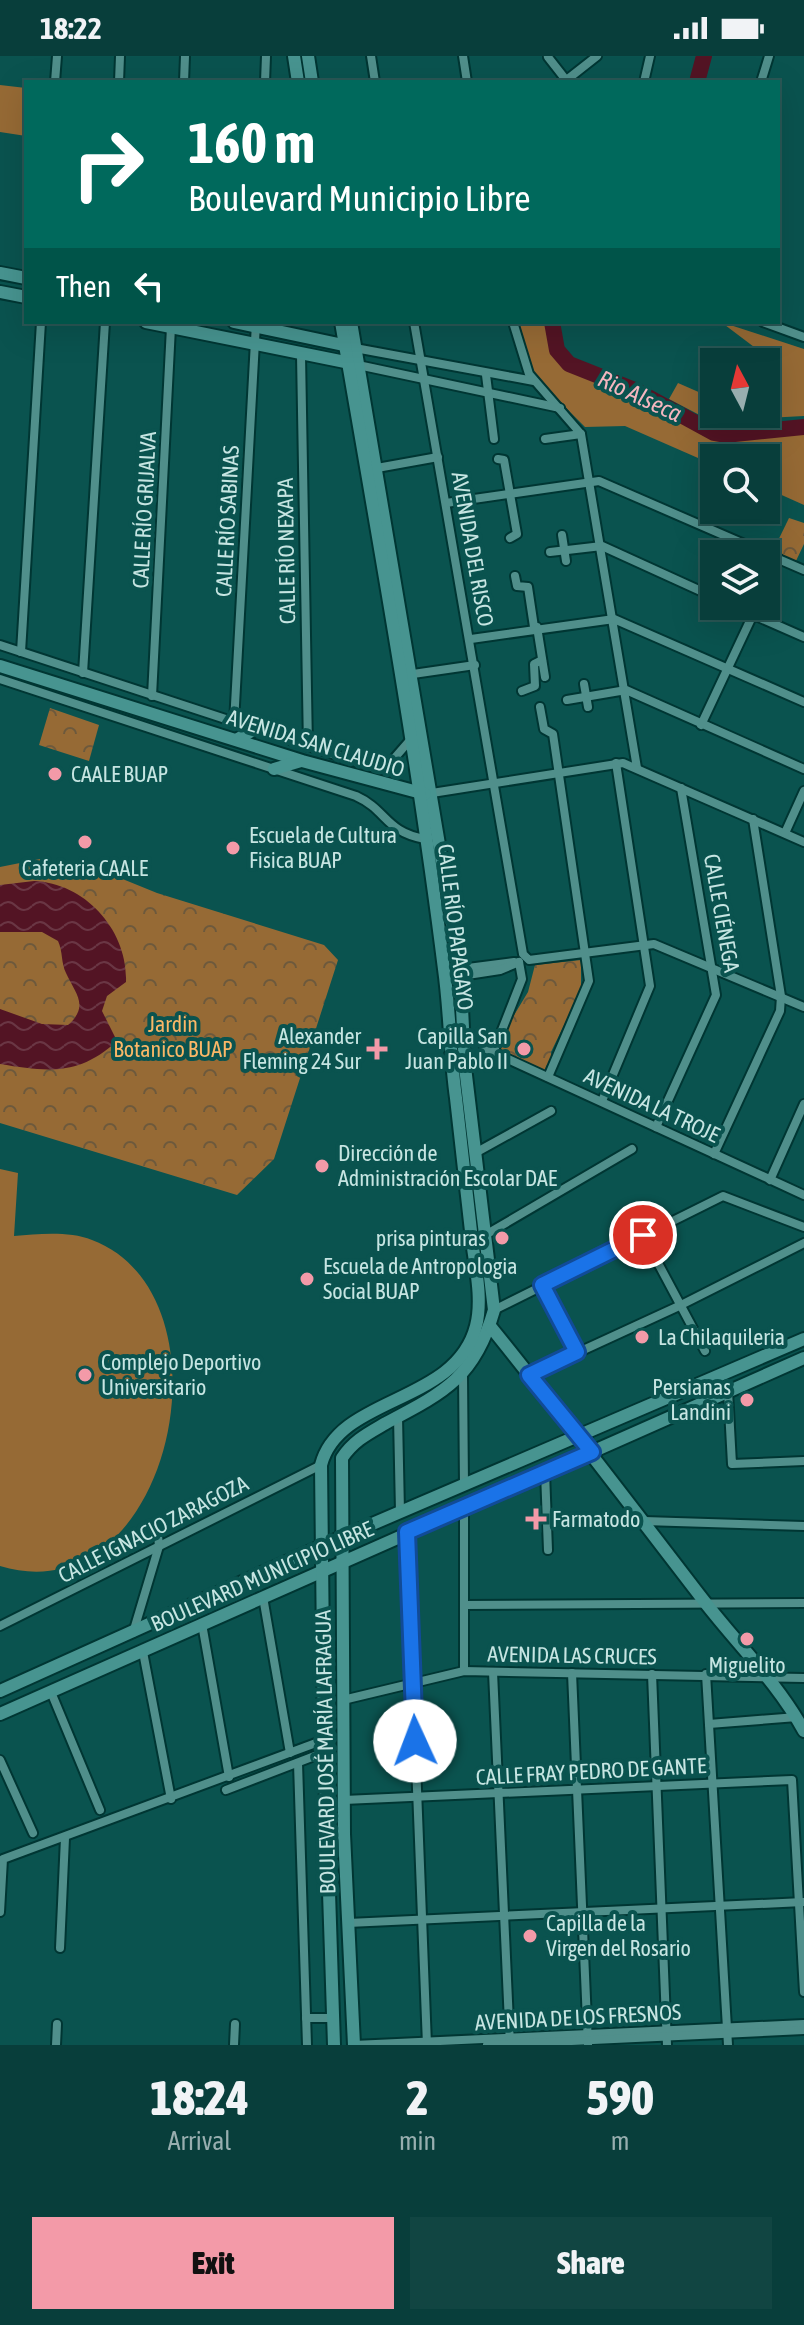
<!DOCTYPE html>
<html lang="en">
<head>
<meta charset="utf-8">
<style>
  body { margin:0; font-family:"Asap Condensed",sans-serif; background:#114542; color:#f1f3f6; height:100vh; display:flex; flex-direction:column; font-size:30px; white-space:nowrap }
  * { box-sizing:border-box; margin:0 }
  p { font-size:26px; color:#98aeaf }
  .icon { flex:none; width:44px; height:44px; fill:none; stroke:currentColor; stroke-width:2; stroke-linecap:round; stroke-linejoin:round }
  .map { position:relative; height:1989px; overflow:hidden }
  .details { display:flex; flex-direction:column; background:#083e3b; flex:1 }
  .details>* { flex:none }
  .top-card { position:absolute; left:24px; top:24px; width:756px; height:244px; border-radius:0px; box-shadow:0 8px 32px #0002,0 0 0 2px #295755; background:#00695c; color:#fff; overflow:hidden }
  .needle { width:52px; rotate:353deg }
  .controls { position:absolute; left:700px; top:292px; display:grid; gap:16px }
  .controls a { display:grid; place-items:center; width:80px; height:80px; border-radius:0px; background:#083e3b; box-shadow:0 8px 32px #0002,0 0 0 2px #295755; font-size:40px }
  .pin { position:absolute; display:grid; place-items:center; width:68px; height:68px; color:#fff; margin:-34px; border:4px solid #fff; border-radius:50%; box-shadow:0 2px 8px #0007 }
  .me { position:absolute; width:88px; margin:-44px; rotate:358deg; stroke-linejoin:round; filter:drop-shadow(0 0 6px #0008) }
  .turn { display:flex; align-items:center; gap:28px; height:168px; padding:0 32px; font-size:36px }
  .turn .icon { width:104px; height:104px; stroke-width:2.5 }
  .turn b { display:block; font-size:56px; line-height:68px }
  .then { display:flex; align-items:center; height:76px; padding:0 32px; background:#0003; gap:16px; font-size:30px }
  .eta { display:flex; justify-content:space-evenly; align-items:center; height:136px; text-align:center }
  .eta b { font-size:48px; font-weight:800; line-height:56px }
  .action { display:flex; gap:16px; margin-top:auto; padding:16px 32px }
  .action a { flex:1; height:92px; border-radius:0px; background:#f39aa8; color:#111; font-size:32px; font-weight:800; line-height:92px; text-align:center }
  .action a+a { background:#114542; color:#f1f3f6 }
  .status { display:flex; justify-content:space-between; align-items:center; height:56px; padding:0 40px; background:#083e3b; direction:ltr }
  .status svg { height:22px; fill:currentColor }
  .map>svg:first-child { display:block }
</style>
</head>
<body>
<div class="status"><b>18:22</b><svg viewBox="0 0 49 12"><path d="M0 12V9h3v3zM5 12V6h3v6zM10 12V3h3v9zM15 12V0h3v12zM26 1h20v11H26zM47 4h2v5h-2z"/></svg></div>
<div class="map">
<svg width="804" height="1989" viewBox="0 0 804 1989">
  <defs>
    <pattern id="forest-crowns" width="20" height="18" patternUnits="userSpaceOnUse" patternTransform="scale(2)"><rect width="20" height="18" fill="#966a35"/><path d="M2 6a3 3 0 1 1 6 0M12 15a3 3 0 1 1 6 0" fill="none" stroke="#6d593c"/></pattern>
    <pattern id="water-waves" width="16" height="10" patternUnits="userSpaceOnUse" patternTransform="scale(2)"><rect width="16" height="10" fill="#531424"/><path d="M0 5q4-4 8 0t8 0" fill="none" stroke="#6a3644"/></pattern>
  </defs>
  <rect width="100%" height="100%" fill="#0a534f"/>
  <g fill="#966a35">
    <path d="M0,29L26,32V80L0,76Z"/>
    <path d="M519,266H549L560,306L714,382L804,378V449L766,432V402H714V409L625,370L585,371L533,319Z"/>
    <path d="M721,266L804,293V360L711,365L669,343L678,327L710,341L714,334V358H766V300Z"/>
    <path d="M0,1113L18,1117L14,1180C39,1178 69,1175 92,1184C239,1239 171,1562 0,1510Z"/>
  </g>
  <g fill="url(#forest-crowns)">
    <path d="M789,462L804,467V488L795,507L772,497Z"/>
    <path d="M50,652L99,669L89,705L39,689Z"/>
    <path d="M40,803L93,811L157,837L324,889L338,904L274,1103L237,1139L0,1067V811Z"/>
    <path d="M581,904V934L551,996L552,1006L546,1010L545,1018L500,999L496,989L528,936L535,909Z"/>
  </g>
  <path fill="url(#water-waves)" d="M34,825C85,827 128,874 126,926L107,940L102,955L117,985C79,1020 48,1016 0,1008V953L42,968L68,969C90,950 75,937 66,917C61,907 63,896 58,885L42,876H0V829Z"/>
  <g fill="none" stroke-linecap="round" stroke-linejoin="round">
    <g stroke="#531424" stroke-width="16">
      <path d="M697,26L704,0"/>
      <path d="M552,266L557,294L569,308L637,335L714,377L725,379L804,371"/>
    </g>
    <defs>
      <g id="street">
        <path d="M371,0L375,26"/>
        <path d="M463,0L467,26"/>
        <path d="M548,1L566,24"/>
        <path d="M55,26L57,0"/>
        <path d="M119,26L120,0"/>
        <path d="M184,26L185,0"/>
        <path d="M265,26L266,0"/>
        <path d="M564,26L597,0"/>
        <path d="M644,26L650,0"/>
        <path d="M761,26L769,0"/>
        <path d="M414,266L523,898L529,904L654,888L804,951"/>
        <path d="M513,266L529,318L581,378L637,712"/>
        <path d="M763,266L804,281"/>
        <path d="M355,292L534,325"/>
        <path d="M301,299L308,691"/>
        <path d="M358,309L560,352"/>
        <path d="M486,319L494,383"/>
        <path d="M545,383L581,378"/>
        <path d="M498,403L504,404L517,478L510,482"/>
        <path d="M377,412L438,401"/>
        <path d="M446,447L599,425L804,514"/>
        <path d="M562,479L566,505"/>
        <path d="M550,496L602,490L714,541"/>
        <path d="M515,520L517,530L528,531L534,571"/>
        <path d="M766,530L778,502"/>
        <path d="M733,550L804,581"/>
        <path d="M537,571L545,621"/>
        <path d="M471,583L614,563L804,646"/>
        <path d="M0,589L372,711L391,706L411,683"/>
        <path d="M21,596L41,266"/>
        <path d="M83,617L105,266"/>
        <path d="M413,618L475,609"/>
        <path d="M0,623L356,740C387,754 385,776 425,783"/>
        <path d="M584,628L588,651"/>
        <path d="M522,635L535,630L534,608L542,604"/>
        <path d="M152,640L171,271"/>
        <path d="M567,644L626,634L804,713"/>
        <path d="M540,651L544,673L553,678L589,925L548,1021"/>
        <path d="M234,667L256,267"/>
        <path d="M701,669L757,550"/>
        <path d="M432,737L623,707L804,786"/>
        <path d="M785,777L804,735"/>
        <path d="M460,913L514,906"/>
        <path d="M461,920L500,914L519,906"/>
        <path d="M484,992L804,1139"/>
        <path d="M493,997L522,923L519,906"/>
        <path d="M602,1045L650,930L616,707"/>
        <path d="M656,1071L716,939L681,732"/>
        <path d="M477,1096L551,1055"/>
        <path d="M714,1098L780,955L781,940L753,763"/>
        <path d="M770,1124L804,1048"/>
        <path d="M487,1178L632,1093"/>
        <path d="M643,1179L705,1295"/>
        <path d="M542,1229L577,1296"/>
        <path d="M494,1254L723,1140L804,1171"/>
        <path d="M463,1319L464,1429"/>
        <path d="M529,1319L679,1250L804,1187"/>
        <path d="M728,1335L732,1408L804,1405"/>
        <path d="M398,1361L400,1456"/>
        <path d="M545,1416L548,1494"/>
        <path d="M644,1465L804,1470"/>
        <path d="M407,1477L427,1989"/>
        <path d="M263,1541L290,1697"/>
        <path d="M464,1549L804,1547"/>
        <path d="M202,1568L229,1721"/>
        <path d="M0,1570L321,1409"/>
        <path d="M133,1577L159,1490L157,1469"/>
        <path d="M143,1596L171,1743"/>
        <path d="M464,1615V1452"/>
        <path d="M493,1616L510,1989"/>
        <path d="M572,1617L588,1989"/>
        <path d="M652,1618L667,1989"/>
        <path d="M706,1618L728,1989"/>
        <path d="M51,1636L100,1754"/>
        <path d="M343,1644L464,1615L804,1622"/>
        <path d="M709,1668L797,1661"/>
        <path d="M0,1704L33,1777"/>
        <path d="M298,1707L307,1989"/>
        <path d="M226,1734L325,1696"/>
        <path d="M344,1744L792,1724L804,1936"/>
        <path d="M0,1856L3,1803L324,1684"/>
        <path d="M348,1867L803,1846"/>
        <path d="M60,1892L65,1782"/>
        <path d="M306,1962H334"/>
        <path d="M56,1989L57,1968"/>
        <path d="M234,1989L235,1968"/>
        <path d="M354,1989L804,1968"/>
        <path d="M487,1989L804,1974"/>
      </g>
      <g id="secondary">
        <path d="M294,0L298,26"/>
        <path d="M308,0L312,26"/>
        <path d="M0,217L26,222"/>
        <path d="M0,236L26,241"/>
        <path d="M146,266L355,308"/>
        <path d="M234,266L348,290"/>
        <path d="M351,266L460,913L465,1011L494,1254C475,1321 445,1336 386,1367C369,1377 354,1384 342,1402L344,1778L354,1989"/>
        <path d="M0,610L302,705L425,738"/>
        <path d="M238,683L255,673"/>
        <path d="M274,713L301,705"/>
        <path d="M490,1270C563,1360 633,1453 704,1545C738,1589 777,1626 804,1675"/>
        <path d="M0,1635L342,1481L804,1283"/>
        <path d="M0,1658L804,1302"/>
        <path d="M334,1989L324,1684L321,1409C339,1339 456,1349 476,1270C483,1243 475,1210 472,1184C467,1137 461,1090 456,1042C450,999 450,956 444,913C417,697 378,481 341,266"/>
      </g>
    </defs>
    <use href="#street" stroke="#003633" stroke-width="12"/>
    <use href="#secondary" stroke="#003633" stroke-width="16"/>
    <use href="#street" stroke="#508f8b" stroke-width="8"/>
    <use href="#secondary" stroke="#479490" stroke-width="12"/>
  </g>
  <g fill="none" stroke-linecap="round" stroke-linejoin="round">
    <defs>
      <path id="route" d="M415,1685L407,1476L592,1396L529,1319L577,1296L542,1229L643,1179"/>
    </defs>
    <use href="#route" stroke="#114b97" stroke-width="20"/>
    <use href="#route" stroke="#1a73e8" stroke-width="14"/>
  </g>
  <g fill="#f39aa8" stroke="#0a534f" stroke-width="3">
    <circle cx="55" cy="718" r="8"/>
    <circle cx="85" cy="786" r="8"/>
    <circle cx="233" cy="792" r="8"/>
    <path d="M373 981h8v8h8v8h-8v8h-8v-8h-8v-8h8z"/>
    <circle cx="524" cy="993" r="8"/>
    <circle cx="322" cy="1110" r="8"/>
    <circle cx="502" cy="1182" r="8"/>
    <circle cx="307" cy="1223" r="8"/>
    <circle cx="642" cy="1281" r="8"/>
    <circle cx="85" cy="1319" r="8"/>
    <circle cx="747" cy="1344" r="8"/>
    <path d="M532 1451h8v8h8v8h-8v8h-8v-8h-8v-8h8z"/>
    <circle cx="747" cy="1583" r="8"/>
    <circle cx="530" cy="1880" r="8"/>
  </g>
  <g text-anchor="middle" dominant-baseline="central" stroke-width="8" stroke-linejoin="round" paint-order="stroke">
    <g font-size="22" fill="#c6e5e2" stroke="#0a534f">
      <text transform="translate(144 454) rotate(-87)">CALLE RÍO GRIJALVA</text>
      <text transform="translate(227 465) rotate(-87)">CALLE RÍO SABINAS</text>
      <text transform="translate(473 493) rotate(80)">AVENIDA DEL RISCO</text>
      <text transform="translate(286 495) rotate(-91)">CALLE RÍO NEXAPA</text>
      <text transform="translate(316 687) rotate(17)">AVENIDA SAN CLAUDIO</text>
      <text transform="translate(722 857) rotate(80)">CALLE CIÉNEGA</text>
      <text transform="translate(456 871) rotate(83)">CALLE RÍO PAPAGAYO</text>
      <text transform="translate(652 1049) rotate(25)">AVENIDA LA TROJE</text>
      <text transform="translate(153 1473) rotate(-27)">CALLE IGNACIO ZARAGOZA</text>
      <text transform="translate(262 1520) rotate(-24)">BOULEVARD MUNICIPIO LIBRE</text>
      <text transform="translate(572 1599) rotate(1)">AVENIDA LAS CRUCES</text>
      <text transform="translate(325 1696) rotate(-91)">BOULEVARD JOSÉ MARÍA LAFRAGUA</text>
      <text transform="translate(591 1715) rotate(-3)">CALLE FRAY PEDRO DE GANTE</text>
      <text transform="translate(578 1961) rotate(-3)">AVENIDA DE LOS FRESNOS</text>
    </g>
    <g font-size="22" fill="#c6e5e2" stroke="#0a534f" text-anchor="start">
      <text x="71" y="718">CAALE BUAP</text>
      <text x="249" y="779">Escuela de Cultura<tspan x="249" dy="25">Fisica BUAP</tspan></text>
      <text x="85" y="812" text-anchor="middle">Cafeteria CAALE</text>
      <text x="361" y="980" text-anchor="end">Alexander<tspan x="361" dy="25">Fleming 24 Sur</tspan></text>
      <text x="508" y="980" text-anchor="end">Capilla San<tspan x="508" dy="25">Juan Pablo II</tspan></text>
      <text x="338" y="1097">Dirección de<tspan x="338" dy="25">Administración Escolar DAE</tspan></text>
      <text x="486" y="1182" text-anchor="end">prisa pinturas</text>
      <text x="323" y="1210">Escuela de Antropologia<tspan x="323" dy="25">Social BUAP</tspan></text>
      <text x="658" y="1281">La Chilaquileria</text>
      <text x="101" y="1306">Complejo Deportivo<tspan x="101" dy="25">Universitario</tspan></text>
      <text x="731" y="1331" text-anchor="end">Persianas<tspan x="731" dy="25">Landini</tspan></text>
      <text x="552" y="1463">Farmatodo</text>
      <text x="747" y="1609" text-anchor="middle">Miguelito</text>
      <text x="546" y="1867">Capilla de la<tspan x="546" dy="25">Virgen del Rosario</tspan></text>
    </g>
    <g font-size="22" fill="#fab767" stroke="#0a534f">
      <text x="173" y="968">Jardin<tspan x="173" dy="25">Botanico BUAP</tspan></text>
    </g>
    <g font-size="24" font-style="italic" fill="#f5b6bf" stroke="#0a534f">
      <text transform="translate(640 340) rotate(25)">Rio Alseca</text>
    </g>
  </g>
</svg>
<div class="controls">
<a><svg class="needle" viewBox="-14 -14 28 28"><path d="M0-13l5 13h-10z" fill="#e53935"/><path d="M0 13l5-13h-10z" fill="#98aeaf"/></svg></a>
<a><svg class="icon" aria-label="search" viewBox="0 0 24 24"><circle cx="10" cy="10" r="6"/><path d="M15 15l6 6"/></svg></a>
<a><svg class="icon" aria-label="layers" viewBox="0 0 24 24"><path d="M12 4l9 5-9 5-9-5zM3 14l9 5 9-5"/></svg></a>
</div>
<div class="pin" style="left:643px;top:1179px;background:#d93025"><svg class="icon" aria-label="arrive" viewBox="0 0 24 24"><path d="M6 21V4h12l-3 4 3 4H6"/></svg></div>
<svg class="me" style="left:415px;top:1685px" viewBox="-20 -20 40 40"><circle r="19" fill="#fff"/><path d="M0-13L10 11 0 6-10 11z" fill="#1a73e8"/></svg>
<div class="top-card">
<div class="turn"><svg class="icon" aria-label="right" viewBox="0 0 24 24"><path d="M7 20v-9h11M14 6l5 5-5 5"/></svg><div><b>160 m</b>Boulevard Municipio Libre</div></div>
<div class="then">Then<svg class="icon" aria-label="left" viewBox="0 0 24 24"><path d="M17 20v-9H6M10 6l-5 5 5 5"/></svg></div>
</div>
</div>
<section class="details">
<div class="eta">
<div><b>18:24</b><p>Arrival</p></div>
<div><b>2</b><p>min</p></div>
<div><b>590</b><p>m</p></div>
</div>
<div class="action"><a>Exit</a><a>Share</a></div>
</section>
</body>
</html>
